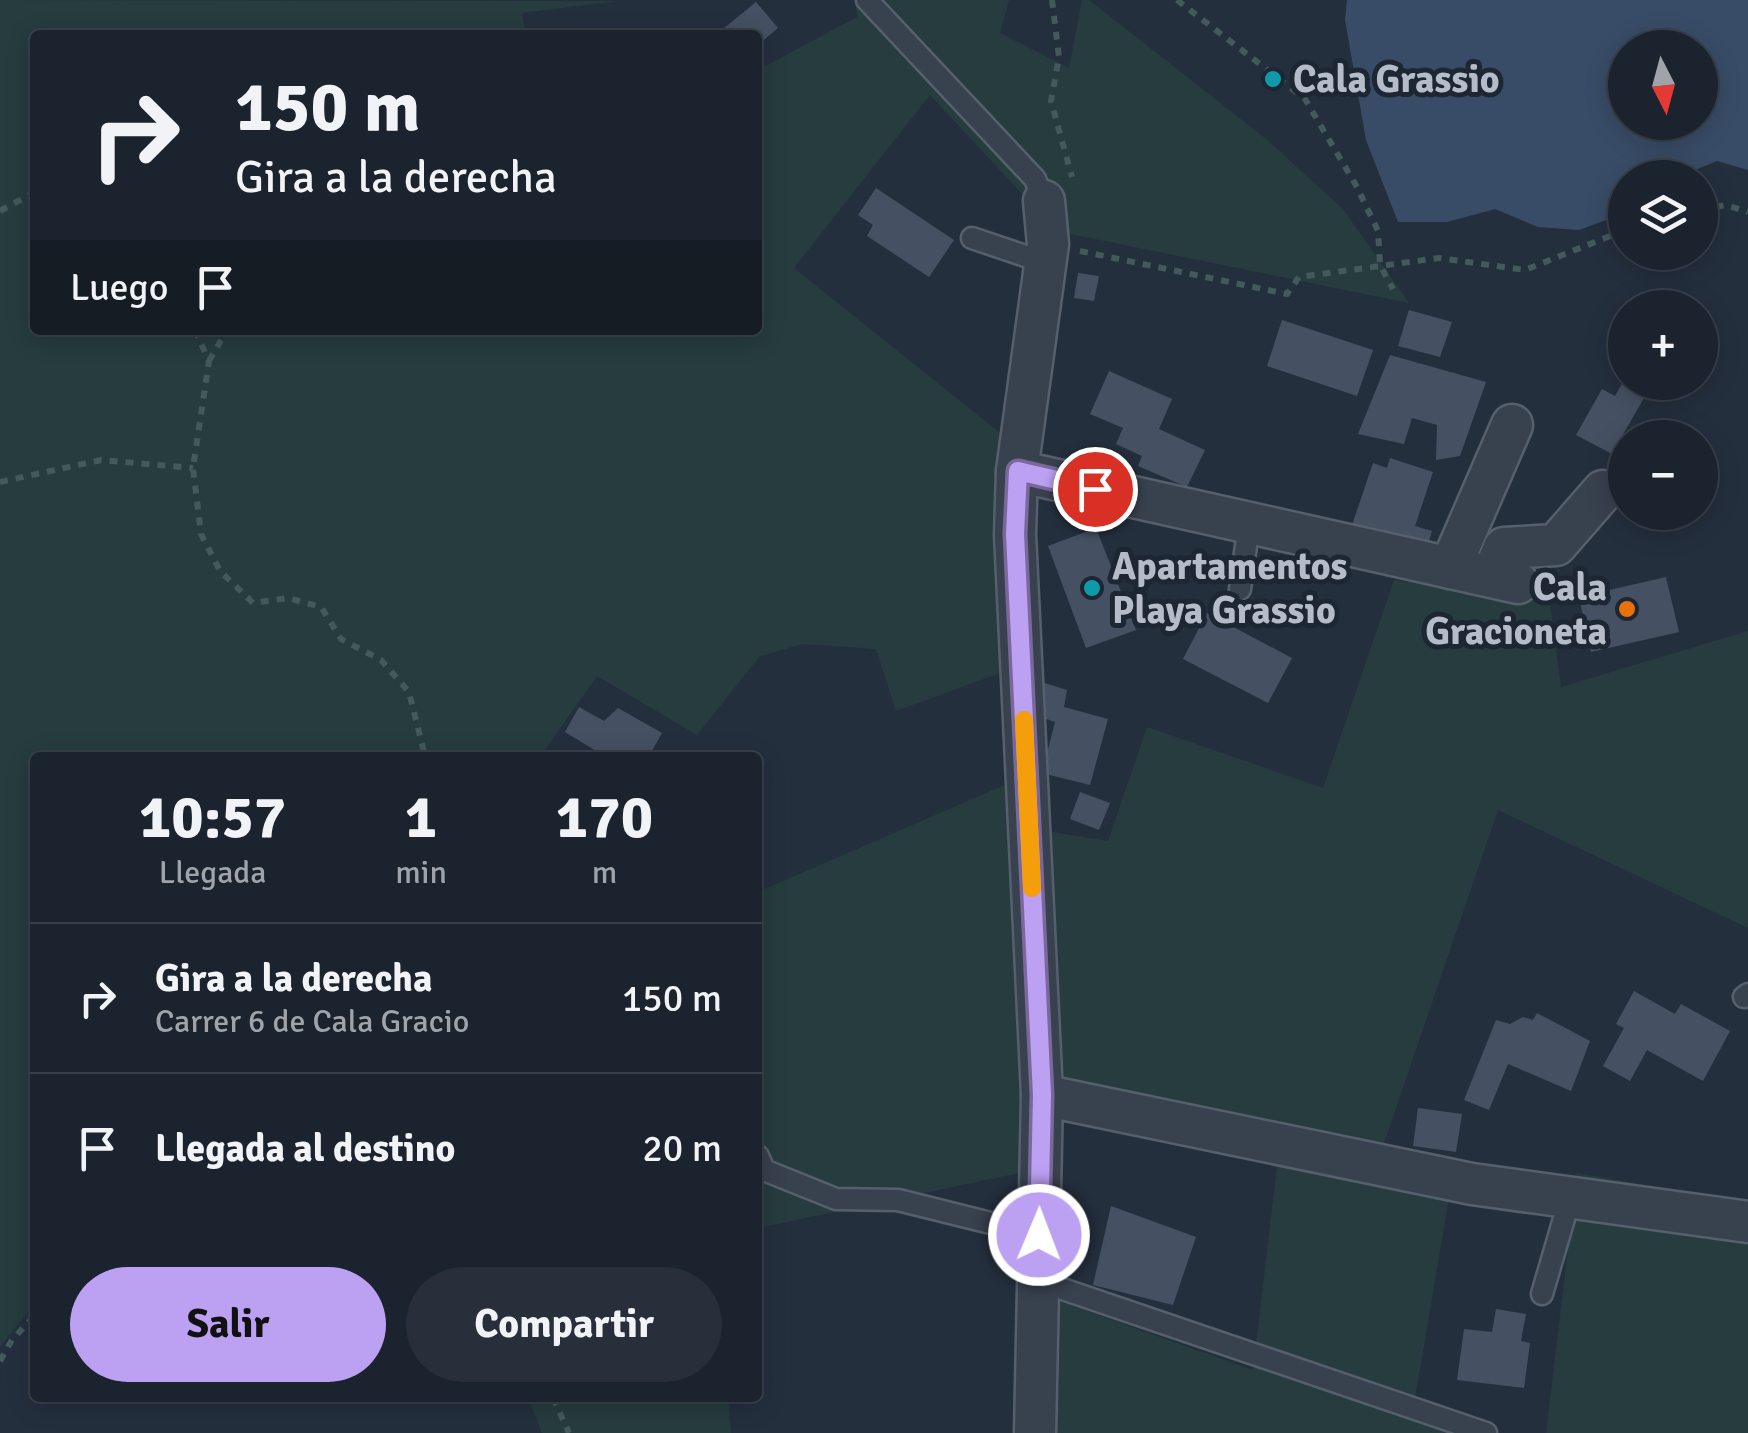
<!DOCTYPE html>
<html lang="es">
<head>
<meta charset="utf-8">
<style>
  body { margin:0; font-family:Signika,sans-serif; background:#282f3a; color:#f1f3f6; height:100vh; display:flex; flex-direction:column; font-size:38px; white-space:nowrap }
  * { box-sizing:border-box; margin:0 }
  p { font-size:32px; color:#a0a4aa }
  .icon { flex:none; width:55px; height:55px; fill:none; stroke:currentColor; stroke-width:2; stroke-linecap:round; stroke-linejoin:round }
  .map { position:relative; flex:1; overflow:hidden }
  .side { position:absolute; left:30px; top:752px; width:732px; height:650px; display:flex; flex-direction:column; background:#1b232e; border-radius:10px; box-shadow:0 5px 25px #0003,0 0 0 2px #39404a }
  .side>* { flex:none }
  .guide { position:absolute; left:30px; top:30px; width:732px; height:305px; border-radius:10px; box-shadow:0 5px 25px #0003,0 0 0 2px #39404a; background:#1b232e; color:#f1f3f6; overflow:hidden }
  .needle { width:65px; rotate:174deg }
  .buttons { position:absolute; left:1608px; top:30px; display:grid; gap:20px }
  .buttons a { display:grid; place-items:center; width:110px; height:110px; border-radius:50%; background:#1b232e; box-shadow:0 5px 25px #0003,0 0 0 2px #39404a; font-size:50px }
  .pin { position:absolute; display:grid; place-items:center; width:85px; height:85px; color:#fff; margin:-42px; border:5px solid #fff; border-radius:50%; box-shadow:0 2px 10px #0007 }
  .me { position:absolute; width:110px; margin:-55px; rotate:1deg; stroke-linejoin:round; filter:drop-shadow(0 0 8px #0008) }
  .turn { display:flex; align-items:center; gap:35px; height:210px; padding:0 40px; font-size:45px }
  .turn .icon { width:130px; height:130px; stroke-width:2.5 }
  .turn b { display:block; font-size:70px; line-height:85px }
  .then { display:flex; align-items:center; height:95px; padding:0 40px; background:#0003; gap:20px; font-size:38px }
  .eta { display:flex; justify-content:space-evenly; align-items:center; height:170px; text-align:center }
  .eta b { font-size:60px; font-weight:700; line-height:70px }
  .cta { display:flex; gap:20px; margin-top:auto; padding:20px 40px }
  .cta a { flex:1; height:115px; border-radius:60px; background:#bca0f2; color:#111; font-size:40px; font-weight:700; line-height:115px; text-align:center }
  .cta a+a { background:#282f3a; color:#f1f3f6 }
  ul { padding:0; list-style:none }
  li { display:flex; align-items:center; gap:30px; height:150px; padding:0 40px; border-top:2px solid #39404a }
  li div { flex:1 }
  li b { display:block; font-size:38px }
  li em { font-style:normal }
  .map>svg:first-child { display:block }
</style>
</head>
<body>
<div class="map">
<svg width="1748" height="1433" viewBox="0 0 1748 1433">
  <rect width="100%" height="100%" fill="#242f3e"/>
  <g fill="#263c3f">
    <path d="M0,0L617,1L522,13L526,35H35V330H758V70L857,17L855,0H1009L1000,33L1069,68L1082,0H1089L1265,138L1343,209L1409,303L1036,227L1024,196L930,95L794,268L1004,436L993,524L1006,671L896,711L876,649L803,644L760,656L697,735L597,676L540,757L35,758V1303L0,1347Z"/>
    <path d="M1394,580L1524,597L1549,595L1561,687L1748,631V928L1498,810L1381,1152L1052,1079L1041,830L1108,841L1147,727L1323,788Z"/>
    <path d="M1009,783L1024,1172L758,1228V892Z"/>
    <path d="M1278,1157L1450,1193L1412,1416L1459,1433H1055L1059,1301L1253,1370Z"/>
    <path d="M1577,1173L1748,1203V1433H1546Z"/>
    <path d="M528,1398H728L731,1433H542Z"/>
  </g>
  <path fill="#394c67" fill-rule="evenodd" d="M1347,0H1748V170L1717,161L1678,177L1625,178V213L1579,230L1538,227L1495,209L1447,222H1398L1366,140L1345,20ZM1625,48H1700V122H1625Z"/>
  <g fill="#455162">
    <path d="M756,2L778,28L758,45V35H728L723,29Z"/>
    <path d="M876,188L954,240L929,277L867,236L873,225L858,215Z"/>
    <path d="M1078,273L1099,276L1094,301L1074,298Z"/>
    <path d="M1409,310L1452,322L1440,357L1398,346Z"/>
    <path d="M1282,320L1373,350L1357,396L1267,366Z"/>
    <path d="M1390,355L1486,382L1460,456L1436,460L1437,425L1412,418L1404,444L1358,434Z"/>
    <path d="M1109,371L1172,399L1159,429L1205,450L1187,487L1138,466L1142,456L1116,444L1123,428L1090,414Z"/>
    <path d="M1623,382H1637L1649,389L1612,454L1576,435L1602,389L1615,396Z"/>
    <path d="M1390,458L1433,472L1415,526L1432,531L1424,557L1352,525L1373,463L1387,468Z"/>
    <path d="M1096,528L1136,630L1086,648L1048,546Z"/>
    <path d="M1666,577L1679,632L1591,652L1579,597Z"/>
    <path d="M1207,613L1292,658L1268,703L1183,659Z"/>
    <path d="M1038,681L1067,690L1064,707L1108,719L1090,785L1042,773L1055,722L1038,716Z"/>
    <path d="M579,707L604,721L618,708L662,733L648,758H599L601,754L565,732Z"/>
    <path d="M1080,792L1110,803L1099,830L1070,819Z"/>
    <path d="M1634,991L1675,1014L1681,1004L1730,1031L1703,1081L1647,1050L1630,1081L1603,1066L1624,1028L1616,1024Z"/>
    <path d="M1537,1013L1590,1041L1571,1091L1508,1064L1489,1110L1464,1100L1496,1020L1510,1024L1523,1017L1533,1020Z"/>
    <path d="M1418,1108L1462,1114L1456,1152L1413,1146Z"/>
    <path d="M1111,1206L1196,1237L1173,1305L1093,1285Z"/>
    <path d="M1496,1309L1526,1314L1521,1341L1530,1343L1524,1388L1457,1380L1464,1329L1492,1332Z"/>
  </g>
  <g fill="none" stroke-linecap="round" stroke-linejoin="round">
    <defs>
      <g id="service">
        <path d="M867,0L1035,179L1044,201"/>
        <path d="M972,238L1046,263"/>
        <path d="M1240,589L1249,524"/>
        <path d="M1744,997L1748,994"/>
        <path d="M758,1156L764,1170L836,1199L898,1200L1039,1235"/>
        <path d="M1039,1281L1486,1433"/>
        <path d="M1542,1294L1570,1198"/>
      </g>
      <g id="minor">
        <path d="M1017,471L1518,583"/>
        <path d="M1450,568L1512,425"/>
        <path d="M1492,577L1504,548L1556,545L1603,491"/>
        <path d="M1042,1095L1472,1184L1748,1222"/>
        <path d="M1035,1433L1042,1095L1015,534L1017,471L1048,244L1044,201"/>
      </g>
    </defs>
    <use href="#service" stroke="#565f6c" stroke-width="25"/>
    <use href="#minor" stroke="#565f6c" stroke-width="45"/>
    <g stroke="#44595c" stroke-width="6" stroke-dasharray="8 8" stroke-linecap="butt">
      <path d="M1052,0L1059,57L1051,101L1072,177"/>
      <path d="M1177,0L1305,99L1357,187L1378,231L1380,265L1393,289"/>
      <path d="M1700,210L1726,205L1748,212"/>
      <path d="M0,211L35,192"/>
      <path d="M1080,251L1287,294L1299,277L1439,258L1525,270L1625,230"/>
      <path d="M195,330L209,361L193,468L201,534L220,571L253,603L288,598L321,607L341,639L381,660L409,692L424,752L430,758"/>
      <path d="M209,361L227,330"/>
      <path d="M0,482L101,460L193,468"/>
      <path d="M0,1361L12,1340L35,1315"/>
      <path d="M553,1398L569,1433"/>
    </g>
    <use href="#service" stroke="#38414e" stroke-width="20"/>
    <use href="#minor" stroke="#38414e" stroke-width="40"/>
  </g>
  <g fill="none" stroke-linecap="round" stroke-linejoin="round">
    <defs>
      <path id="route" d="M1039,1235L1042,1095L1015,534L1018,471L1095,489"/>
    </defs>
    <use href="#route" stroke="#7a689d" stroke-width="25"/>
    <use href="#route" stroke="#bca0f2" stroke-width="18"/>
    <path stroke="#f59e0b" stroke-width="18" d="M1024,720L1032,888"/>
  </g>
  <g fill="#0f9aa8" stroke="#1d2633" stroke-width="4">
    <circle cx="1273" cy="79" r="10"/>
    <circle cx="1092" cy="588" r="10"/>
  </g>
  <circle fill="#e8710a" stroke="#1d2633" stroke-width="4" cx="1627" cy="609" r="10"/>
  <g text-anchor="middle" dominant-baseline="central" stroke-width="10" stroke-linejoin="round" paint-order="stroke">
    <g font-size="38" font-weight="bold" fill="#b4bcc9" stroke="#1d2633" text-anchor="start">
      <text x="1293" y="79">Cala Grassio</text>
      <text x="1112" y="566">Apartamentos<tspan x="1112" dy="44">Playa Grassio</tspan></text>
      <text x="1607" y="587" text-anchor="end">Cala<tspan x="1607" dy="44">Gracioneta</tspan></text>
    </g>
  </g>
</svg>
<div class="buttons">
<a><svg class="needle" viewBox="-14 -14 28 28"><path d="M0-13l5 13h-10z" fill="#e53935"/><path d="M0 13l5-13h-10z" fill="#a0a4aa"/></svg></a>
<a><svg class="icon" aria-label="layers" viewBox="0 0 24 24"><path d="M12 4l9 5-9 5-9-5zM3 14l9 5 9-5"/></svg></a>
<a>+</a>
<a>−</a>
</div>
<div class="pin" style="left:1095px;top:489px;background:#d93025"><svg class="icon" aria-label="arrive" viewBox="0 0 24 24"><path d="M6 21V4h12l-3 4 3 4H6"/></svg></div>
<svg class="me" style="left:1039px;top:1235px" viewBox="-20 -20 40 40"><circle r="17" fill="#bca0f2" stroke="#fff" stroke-width="3"/><path d="M0-11L8 9 0 5-8 9z" fill="#fff"/></svg>
<div class="guide">
<div class="turn"><svg class="icon" aria-label="right" viewBox="0 0 24 24"><path d="M7 20v-9h11M14 6l5 5-5 5"/></svg><div><b>150 m</b>Gira a la derecha</div></div>
<div class="then">Luego<svg class="icon" aria-label="arrive" viewBox="0 0 24 24"><path d="M6 21V4h12l-3 4 3 4H6"/></svg></div>
</div>
<section class="side">
<div class="eta">
<div><b>10:57</b><p>Llegada</p></div>
<div><b>1</b><p>min</p></div>
<div><b>170</b><p>m</p></div>
</div>
<ul>
<li><svg class="icon" aria-label="right" viewBox="0 0 24 24"><path d="M7 20v-9h11M14 6l5 5-5 5"/></svg><div><b>Gira a la derecha</b><p>Carrer 6 de Cala Gracio</p></div><em>150 m</em></li>
<li><svg class="icon" aria-label="arrive" viewBox="0 0 24 24"><path d="M6 21V4h12l-3 4 3 4H6"/></svg><div><b>Llegada al destino</b></div><em>20 m</em></li>
</ul>
<div class="cta"><a>Salir</a><a>Compartir</a></div>
</section>
</div>
</body>
</html>
